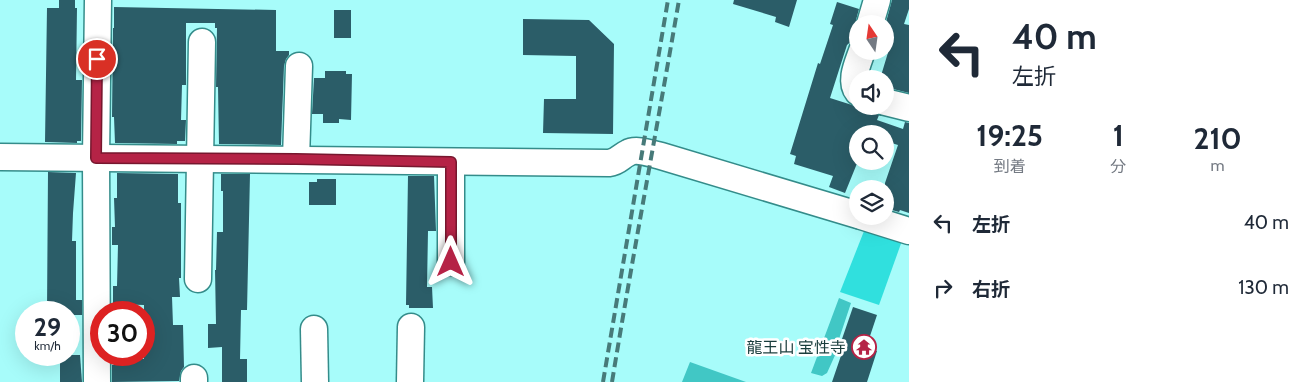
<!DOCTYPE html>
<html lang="ja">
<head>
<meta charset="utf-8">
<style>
  body { margin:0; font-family:Cabin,"Noto Sans JP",sans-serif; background:#f6f6f7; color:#1f2937; height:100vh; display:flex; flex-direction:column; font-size:19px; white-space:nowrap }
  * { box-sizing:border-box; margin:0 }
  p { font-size:16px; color:#747a83 }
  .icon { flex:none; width:28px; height:28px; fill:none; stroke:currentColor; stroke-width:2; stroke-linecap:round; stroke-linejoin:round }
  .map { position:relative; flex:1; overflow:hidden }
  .side { display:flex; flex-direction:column; background:#fff; width:400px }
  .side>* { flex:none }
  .hud { background:#fff; color:#1f2937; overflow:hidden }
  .needle { width:32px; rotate:347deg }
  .controls { position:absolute; left:849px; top:15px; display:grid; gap:10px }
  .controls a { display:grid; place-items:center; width:45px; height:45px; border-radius:50%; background:#fff; box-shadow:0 5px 20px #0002; font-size:25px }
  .speed { position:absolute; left:15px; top:301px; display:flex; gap:10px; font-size:25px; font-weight:700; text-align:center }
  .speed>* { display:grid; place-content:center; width:65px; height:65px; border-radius:50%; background:#fff; box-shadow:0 5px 20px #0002; line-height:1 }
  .speed small { font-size:12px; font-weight:400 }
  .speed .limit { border:8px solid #d22; background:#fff; color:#111 }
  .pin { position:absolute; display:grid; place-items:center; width:42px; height:42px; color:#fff; margin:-21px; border:2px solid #fff; border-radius:50%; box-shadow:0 1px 5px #0007 }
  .me { position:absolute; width:55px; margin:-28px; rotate:0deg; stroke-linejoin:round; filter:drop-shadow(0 0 4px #0008) }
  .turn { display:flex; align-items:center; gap:18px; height:105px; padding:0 20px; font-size:22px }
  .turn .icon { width:65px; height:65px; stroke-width:2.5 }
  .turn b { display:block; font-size:35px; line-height:42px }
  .eta { display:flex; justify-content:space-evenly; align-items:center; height:85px; text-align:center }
  .eta b { font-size:30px; font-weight:800; line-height:35px }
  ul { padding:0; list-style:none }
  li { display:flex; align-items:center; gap:15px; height:65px; padding:0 20px }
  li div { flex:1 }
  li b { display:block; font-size:19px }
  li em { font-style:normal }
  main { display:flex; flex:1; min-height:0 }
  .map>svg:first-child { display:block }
</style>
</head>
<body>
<main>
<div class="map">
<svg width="909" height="382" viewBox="0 0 909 382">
  <rect width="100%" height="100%" fill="#a7fcfa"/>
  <path fill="#30e0de" d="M866,226L903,238L879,305L840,292Z"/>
  <g fill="#41c7c5">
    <path d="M839,298L851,303L839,339L841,342L827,373L822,376L811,373Z"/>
    <path d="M690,362L746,382H682Z"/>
  </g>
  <g fill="#2b5d68">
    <path d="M59,0H75V8H77L76,80H82L81,141H77V143L45,142L47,8H59Z"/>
    <path d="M734,0H797L789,27L775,22L776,17L733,4Z"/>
    <path d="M892,0H909V9L904,24L909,25V93L885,87V79H880L890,46L885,44V26Z"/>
    <path d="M837,2L859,9L856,20L858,32L855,38L847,45L830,98L874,112L879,115L877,120L903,129L905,122L909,123V213L900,210L899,212L885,208V183L898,145L885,141V134L858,132V161L845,193L829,187L833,176L794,164L796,156L790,154L818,63L820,64L833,25L830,24Z"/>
    <path d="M114,7L276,10V51H289V55L286,59L284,66L281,145L219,144L218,87H216L217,28H215V23H186V85H182L181,120H186L185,141H177V144L115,143L114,117H112L113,28H114Z"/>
    <rect x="334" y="10" width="17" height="28"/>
    <path d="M523,19L589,20L614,44L613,134L543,133L544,99H576V56L523,55Z"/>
    <path d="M325,71H346V74H352L351,120L339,119V123H323V114H312L314,78H325Z"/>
    <path d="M48,172L76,173L73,213L72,241H76V300H82V315H69V310L47,311Z"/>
    <path d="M117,173L178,174V203H181V278H179L180,297H172L173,325H183L184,367L181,371L179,381L112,382V365H114V359H144V305L113,304V286H117L118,245H112V227H115L114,198H117Z"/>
    <path d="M221,174H250L247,310H241L240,359H247V382H222V347L208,348V324H216L215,270H216L217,232H223V191H221Z"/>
    <path d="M408,176H434L436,231H428L427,287H432L433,308H409V305H406Z"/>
    <path d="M317,179H336V205H309V182H317Z"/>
    <path d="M853,307L877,315L866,348L877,351L867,382H832L846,341L842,339Z"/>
    <path d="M60,355H80L82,382H60Z"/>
  </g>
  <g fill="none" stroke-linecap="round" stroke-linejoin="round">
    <defs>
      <g id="minor">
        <path d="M870,24L877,0"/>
        <path d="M858,92C849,81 858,63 862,51"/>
        <path d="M885,102L909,108"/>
        <path d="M0,157L609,163C618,162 621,156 628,153C636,148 652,154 661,156L858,215"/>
        <path d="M296,159L299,66"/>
        <path d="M861,216L909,231"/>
        <path d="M451,262V162"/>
        <path d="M198,279L202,42"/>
        <path d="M314,329L315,382"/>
        <path d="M97,382L96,158L98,0"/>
        <path d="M194,382V378"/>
        <path d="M410,382L411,327"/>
      </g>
    </defs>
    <use href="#minor" stroke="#348c8a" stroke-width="29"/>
    <use href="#minor" stroke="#fff" stroke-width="26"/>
    <g stroke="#477a79" stroke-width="4" stroke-dasharray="10 5" stroke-linecap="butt">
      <path d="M603,382L668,0"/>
      <path d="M612,382C633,254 657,128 679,0"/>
    </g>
  </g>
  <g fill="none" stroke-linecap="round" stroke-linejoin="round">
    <defs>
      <path id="route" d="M97,59L96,158L296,159L451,162V262"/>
    </defs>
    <use href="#route" stroke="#76172e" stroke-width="12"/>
    <use href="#route" stroke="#b52346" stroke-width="9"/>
  </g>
  <defs>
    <symbol id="temple-ring" viewBox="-11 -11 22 22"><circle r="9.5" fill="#fff" stroke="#b52346" stroke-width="1.5"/><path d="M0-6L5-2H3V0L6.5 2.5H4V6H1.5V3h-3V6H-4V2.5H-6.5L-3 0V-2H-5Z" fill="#b52346"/></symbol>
  </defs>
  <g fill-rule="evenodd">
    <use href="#temple-ring" x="850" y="333" width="28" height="28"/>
  </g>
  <g text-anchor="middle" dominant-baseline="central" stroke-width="5" stroke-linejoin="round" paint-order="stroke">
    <g font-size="16" fill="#193d3c" stroke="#fff" text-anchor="end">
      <text x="846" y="347">龍王山 宝性寺</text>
    </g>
  </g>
</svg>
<div class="controls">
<a><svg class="needle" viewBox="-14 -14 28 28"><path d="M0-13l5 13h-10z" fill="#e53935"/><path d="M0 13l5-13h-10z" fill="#747a83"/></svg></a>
<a><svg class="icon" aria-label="sound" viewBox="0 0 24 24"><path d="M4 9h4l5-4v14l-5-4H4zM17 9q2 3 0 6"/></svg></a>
<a><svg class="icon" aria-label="search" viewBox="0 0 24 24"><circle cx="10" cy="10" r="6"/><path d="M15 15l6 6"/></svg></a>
<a><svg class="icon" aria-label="layers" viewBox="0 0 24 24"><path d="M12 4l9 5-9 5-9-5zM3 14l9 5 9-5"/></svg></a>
</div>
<div class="speed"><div>29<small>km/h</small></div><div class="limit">30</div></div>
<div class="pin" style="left:97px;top:59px;background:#d93025"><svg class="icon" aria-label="arrive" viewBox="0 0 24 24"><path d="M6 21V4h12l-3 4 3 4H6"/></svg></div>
<svg class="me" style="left:451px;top:262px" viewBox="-20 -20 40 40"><path d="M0-17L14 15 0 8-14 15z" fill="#b52346" stroke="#fff" stroke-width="4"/></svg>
</div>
<section class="side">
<div class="hud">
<div class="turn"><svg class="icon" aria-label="left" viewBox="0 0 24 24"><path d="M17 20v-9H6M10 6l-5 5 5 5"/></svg><div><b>40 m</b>左折</div></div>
</div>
<div class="eta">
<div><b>19:25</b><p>到着</p></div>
<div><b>1</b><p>分</p></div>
<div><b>210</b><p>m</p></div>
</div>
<ul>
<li><svg class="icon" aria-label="left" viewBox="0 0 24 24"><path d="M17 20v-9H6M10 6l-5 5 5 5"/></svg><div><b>左折</b></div><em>40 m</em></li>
<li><svg class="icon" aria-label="right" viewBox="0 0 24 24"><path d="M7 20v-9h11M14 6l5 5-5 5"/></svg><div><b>右折</b></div><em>130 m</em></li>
</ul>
</section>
</main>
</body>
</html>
